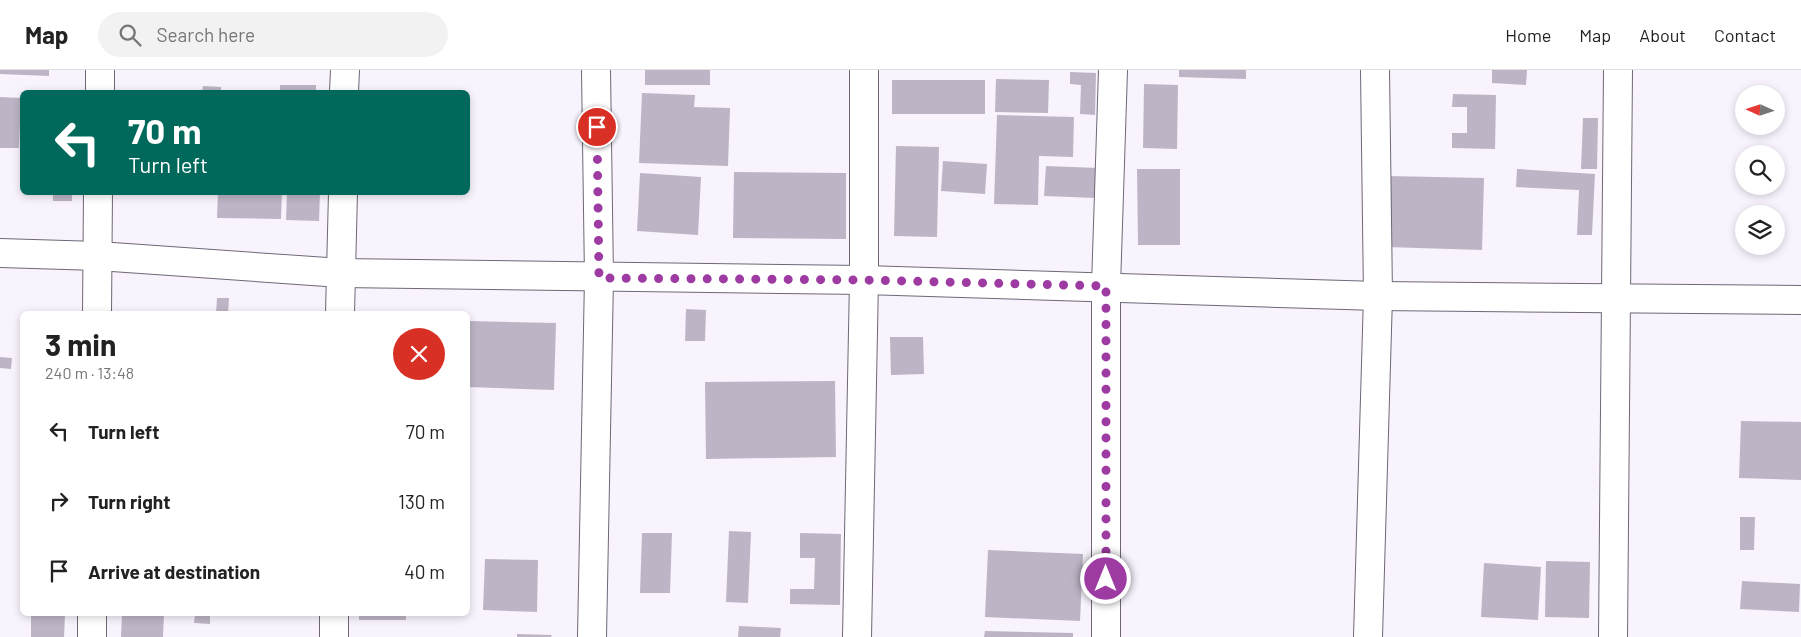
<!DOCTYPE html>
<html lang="en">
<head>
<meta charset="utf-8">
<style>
  body { margin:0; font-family:Barlow,sans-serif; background:#f2f2f2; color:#222; height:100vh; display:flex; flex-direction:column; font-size:19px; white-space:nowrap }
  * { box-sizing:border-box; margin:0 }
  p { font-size:16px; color:#767676 }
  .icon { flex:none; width:28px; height:28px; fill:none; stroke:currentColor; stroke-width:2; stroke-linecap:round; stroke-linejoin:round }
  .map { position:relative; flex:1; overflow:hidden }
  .drawer { position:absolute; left:20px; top:241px; width:450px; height:305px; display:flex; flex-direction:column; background:#fff; border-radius:8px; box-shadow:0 2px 8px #0003 }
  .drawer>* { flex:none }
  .top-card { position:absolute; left:20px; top:20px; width:450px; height:105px; border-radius:8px; box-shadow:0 2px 8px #0003; background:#00695c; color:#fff; overflow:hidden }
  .needle { width:32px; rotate:273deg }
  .tools { position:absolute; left:1735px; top:15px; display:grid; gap:10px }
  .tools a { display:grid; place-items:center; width:50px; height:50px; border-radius:50%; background:#fff; box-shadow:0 2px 8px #0003; font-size:25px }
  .pin { position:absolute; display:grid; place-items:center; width:42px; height:42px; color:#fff; margin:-21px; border:2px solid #fff; border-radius:50%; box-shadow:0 1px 5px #0007 }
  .me { position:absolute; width:55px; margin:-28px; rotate:0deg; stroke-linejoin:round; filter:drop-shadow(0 0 4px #0008) }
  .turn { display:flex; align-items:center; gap:18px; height:105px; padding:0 25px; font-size:22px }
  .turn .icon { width:65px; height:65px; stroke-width:2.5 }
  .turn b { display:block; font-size:35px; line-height:42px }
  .round { display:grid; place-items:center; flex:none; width:52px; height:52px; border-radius:26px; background:#f2f2f2 }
  .overview { display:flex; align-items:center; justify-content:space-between; height:85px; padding:0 25px }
  h1 { font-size:30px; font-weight:700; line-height:38px }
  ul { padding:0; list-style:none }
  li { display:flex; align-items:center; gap:15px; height:70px; padding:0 25px }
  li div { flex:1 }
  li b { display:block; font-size:19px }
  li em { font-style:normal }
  header { display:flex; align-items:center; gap:30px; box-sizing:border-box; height:70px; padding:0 25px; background:#fff; border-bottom:1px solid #e0e0e0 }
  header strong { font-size:24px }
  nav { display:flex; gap:28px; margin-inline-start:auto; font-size:18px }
  .search { width:350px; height:45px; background:#f2f2f2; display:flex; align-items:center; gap:12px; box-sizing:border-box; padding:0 18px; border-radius:28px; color:#767676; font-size:19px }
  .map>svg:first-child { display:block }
</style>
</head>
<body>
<header>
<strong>Map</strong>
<div class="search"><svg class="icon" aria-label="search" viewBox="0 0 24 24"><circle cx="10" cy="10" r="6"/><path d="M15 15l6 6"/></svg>Search here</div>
<nav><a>Home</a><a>Map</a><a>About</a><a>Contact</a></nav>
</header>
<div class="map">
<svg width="1801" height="567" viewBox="0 0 1801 567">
  <rect width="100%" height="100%" fill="#f8f3fd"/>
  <g fill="#bdb5c5">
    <path d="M0,0H49V6L0,4Z"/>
    <rect x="645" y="0" width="65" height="15"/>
    <path d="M1179,0H1246V9L1179,7Z"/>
    <path d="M1492,0H1527L1526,15L1492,13Z"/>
    <path d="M1070,2L1096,3L1095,45L1080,44L1081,15L1070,14Z"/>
    <path d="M996,9L1049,10L1048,43L995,42Z"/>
    <rect x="892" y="10" width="93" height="34"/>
    <path d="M1144,14L1178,15L1177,79L1143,78Z"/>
    <rect x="280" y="15" width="36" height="7"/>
    <path d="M203,16L221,17V22H202Z"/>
    <path d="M642,23L695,25L694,37L730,38L728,96L639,93Z"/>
    <path d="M1453,24L1496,25L1495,79L1452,78V63H1467V37H1452Z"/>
    <path d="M0,27L21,28L19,78H0Z"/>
    <path d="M997,45L1074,47L1073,87L1039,86L1038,135L994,134Z"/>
    <path d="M1583,48H1598L1597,99H1581Z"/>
    <path d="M896,76L939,77L937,167L894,166Z"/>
    <path d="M943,91L987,94L985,124L941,121Z"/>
    <path d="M1046,96L1098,98L1097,128L1044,126Z"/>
    <path d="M1137,99H1180V175H1138Z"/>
    <path d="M1517,99L1595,104L1592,165H1577L1579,120L1516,117Z"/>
    <path d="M734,102L846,103V169L733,168Z"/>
    <path d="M640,103L701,107L698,165L637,161Z"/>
    <path d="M1387,106L1484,108L1482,180L1386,177Z"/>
    <rect x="53" y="122" width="19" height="9"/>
    <path d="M218,122H282L281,149L217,148Z"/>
    <path d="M287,122H320L319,151L286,150Z"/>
    <path d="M217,228H229L228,244H216Z"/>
    <path d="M686,239L706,240L705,271H685Z"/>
    <path d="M468,251L556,253L554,320L468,317Z"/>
    <path d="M890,267H923L924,304L891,305Z"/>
    <path d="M0,287L12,288L11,299L0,298Z"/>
    <path d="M835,311L836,387L706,389L705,312Z"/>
    <path d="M1741,351L1801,352V410L1739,408Z"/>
    <path d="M1740,447H1755L1754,480H1740Z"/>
    <path d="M729,461L751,462L748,533L726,532Z"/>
    <path d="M642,463H672L670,523H640Z"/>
    <path d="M800,463L841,464L840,535L790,534V519H814L815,488H800Z"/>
    <path d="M988,480L1083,484L1080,551L985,547Z"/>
    <path d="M485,489L538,490L537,542L483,540Z"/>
    <path d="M1546,491L1590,492L1589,548L1545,547Z"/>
    <path d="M1484,493L1541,497L1538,550L1481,547Z"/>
    <path d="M1742,511L1800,514L1799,542L1740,539Z"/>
    <path d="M31,544H65L64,567H31Z"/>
    <path d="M122,544H164L163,567H121Z"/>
    <path d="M195,544H210V554L194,553Z"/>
    <rect x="359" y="544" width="47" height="6"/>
    <path d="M739,556L781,558L780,567H738Z"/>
    <path d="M985,561L1073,563V567H984Z"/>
    <path d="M517,564L552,565L551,567H517Z"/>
  </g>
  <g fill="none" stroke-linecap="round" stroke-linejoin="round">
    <defs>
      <g id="minor">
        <path d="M100,22V0"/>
        <path d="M344,22L345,0"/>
        <path d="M0,183L98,186L341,203L864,210L1378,226L1801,230"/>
        <path d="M97,244L98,122"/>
        <path d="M340,244L343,122"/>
        <path d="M92,567V544"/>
        <path d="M334,567V544"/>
        <path d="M592,567L599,208L596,0"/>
        <path d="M857,567L864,210V0"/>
        <path d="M1106,567V216L1113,0"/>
        <path d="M1368,567L1378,226L1375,0"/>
        <path d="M1613,567L1618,0"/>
      </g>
    </defs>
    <use href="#minor" stroke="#6f6776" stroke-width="30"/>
    <use href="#minor" stroke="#fff" stroke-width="28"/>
  </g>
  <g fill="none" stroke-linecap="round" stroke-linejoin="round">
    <path stroke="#9d3ba2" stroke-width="9" stroke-dasharray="0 16.2" d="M597,57L599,208L864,210L1106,216V509"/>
  </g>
</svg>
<div class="tools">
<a><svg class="needle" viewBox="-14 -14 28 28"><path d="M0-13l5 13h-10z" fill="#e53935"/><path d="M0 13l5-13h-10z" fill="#767676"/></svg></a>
<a><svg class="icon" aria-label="search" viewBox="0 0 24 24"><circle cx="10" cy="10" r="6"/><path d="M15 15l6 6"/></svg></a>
<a><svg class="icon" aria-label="layers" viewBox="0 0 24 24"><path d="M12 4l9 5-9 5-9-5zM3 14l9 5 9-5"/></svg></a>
</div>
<div class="pin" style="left:597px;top:57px;background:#d93025"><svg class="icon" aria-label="arrive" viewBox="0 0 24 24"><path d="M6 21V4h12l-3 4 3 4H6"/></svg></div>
<svg class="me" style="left:1106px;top:509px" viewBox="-20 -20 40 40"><circle r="17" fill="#9d3ba2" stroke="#fff" stroke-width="3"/><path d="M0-11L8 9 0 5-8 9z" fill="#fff"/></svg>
<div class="top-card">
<div class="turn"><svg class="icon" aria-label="left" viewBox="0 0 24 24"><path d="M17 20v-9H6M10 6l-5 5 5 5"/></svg><div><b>70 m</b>Turn left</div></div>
</div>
<section class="drawer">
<div class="overview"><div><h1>3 min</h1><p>240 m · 13:48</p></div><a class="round" style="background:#d93025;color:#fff"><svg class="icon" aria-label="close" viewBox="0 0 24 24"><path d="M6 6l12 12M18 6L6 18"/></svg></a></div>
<ul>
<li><svg class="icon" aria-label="left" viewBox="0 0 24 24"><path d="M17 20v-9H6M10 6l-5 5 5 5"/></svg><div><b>Turn left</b></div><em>70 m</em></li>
<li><svg class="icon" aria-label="right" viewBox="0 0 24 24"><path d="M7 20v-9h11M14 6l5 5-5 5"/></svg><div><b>Turn right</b></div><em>130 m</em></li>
<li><svg class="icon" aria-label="arrive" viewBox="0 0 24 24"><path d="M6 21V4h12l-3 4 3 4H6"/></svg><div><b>Arrive at destination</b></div><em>40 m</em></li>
</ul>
</section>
</div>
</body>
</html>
